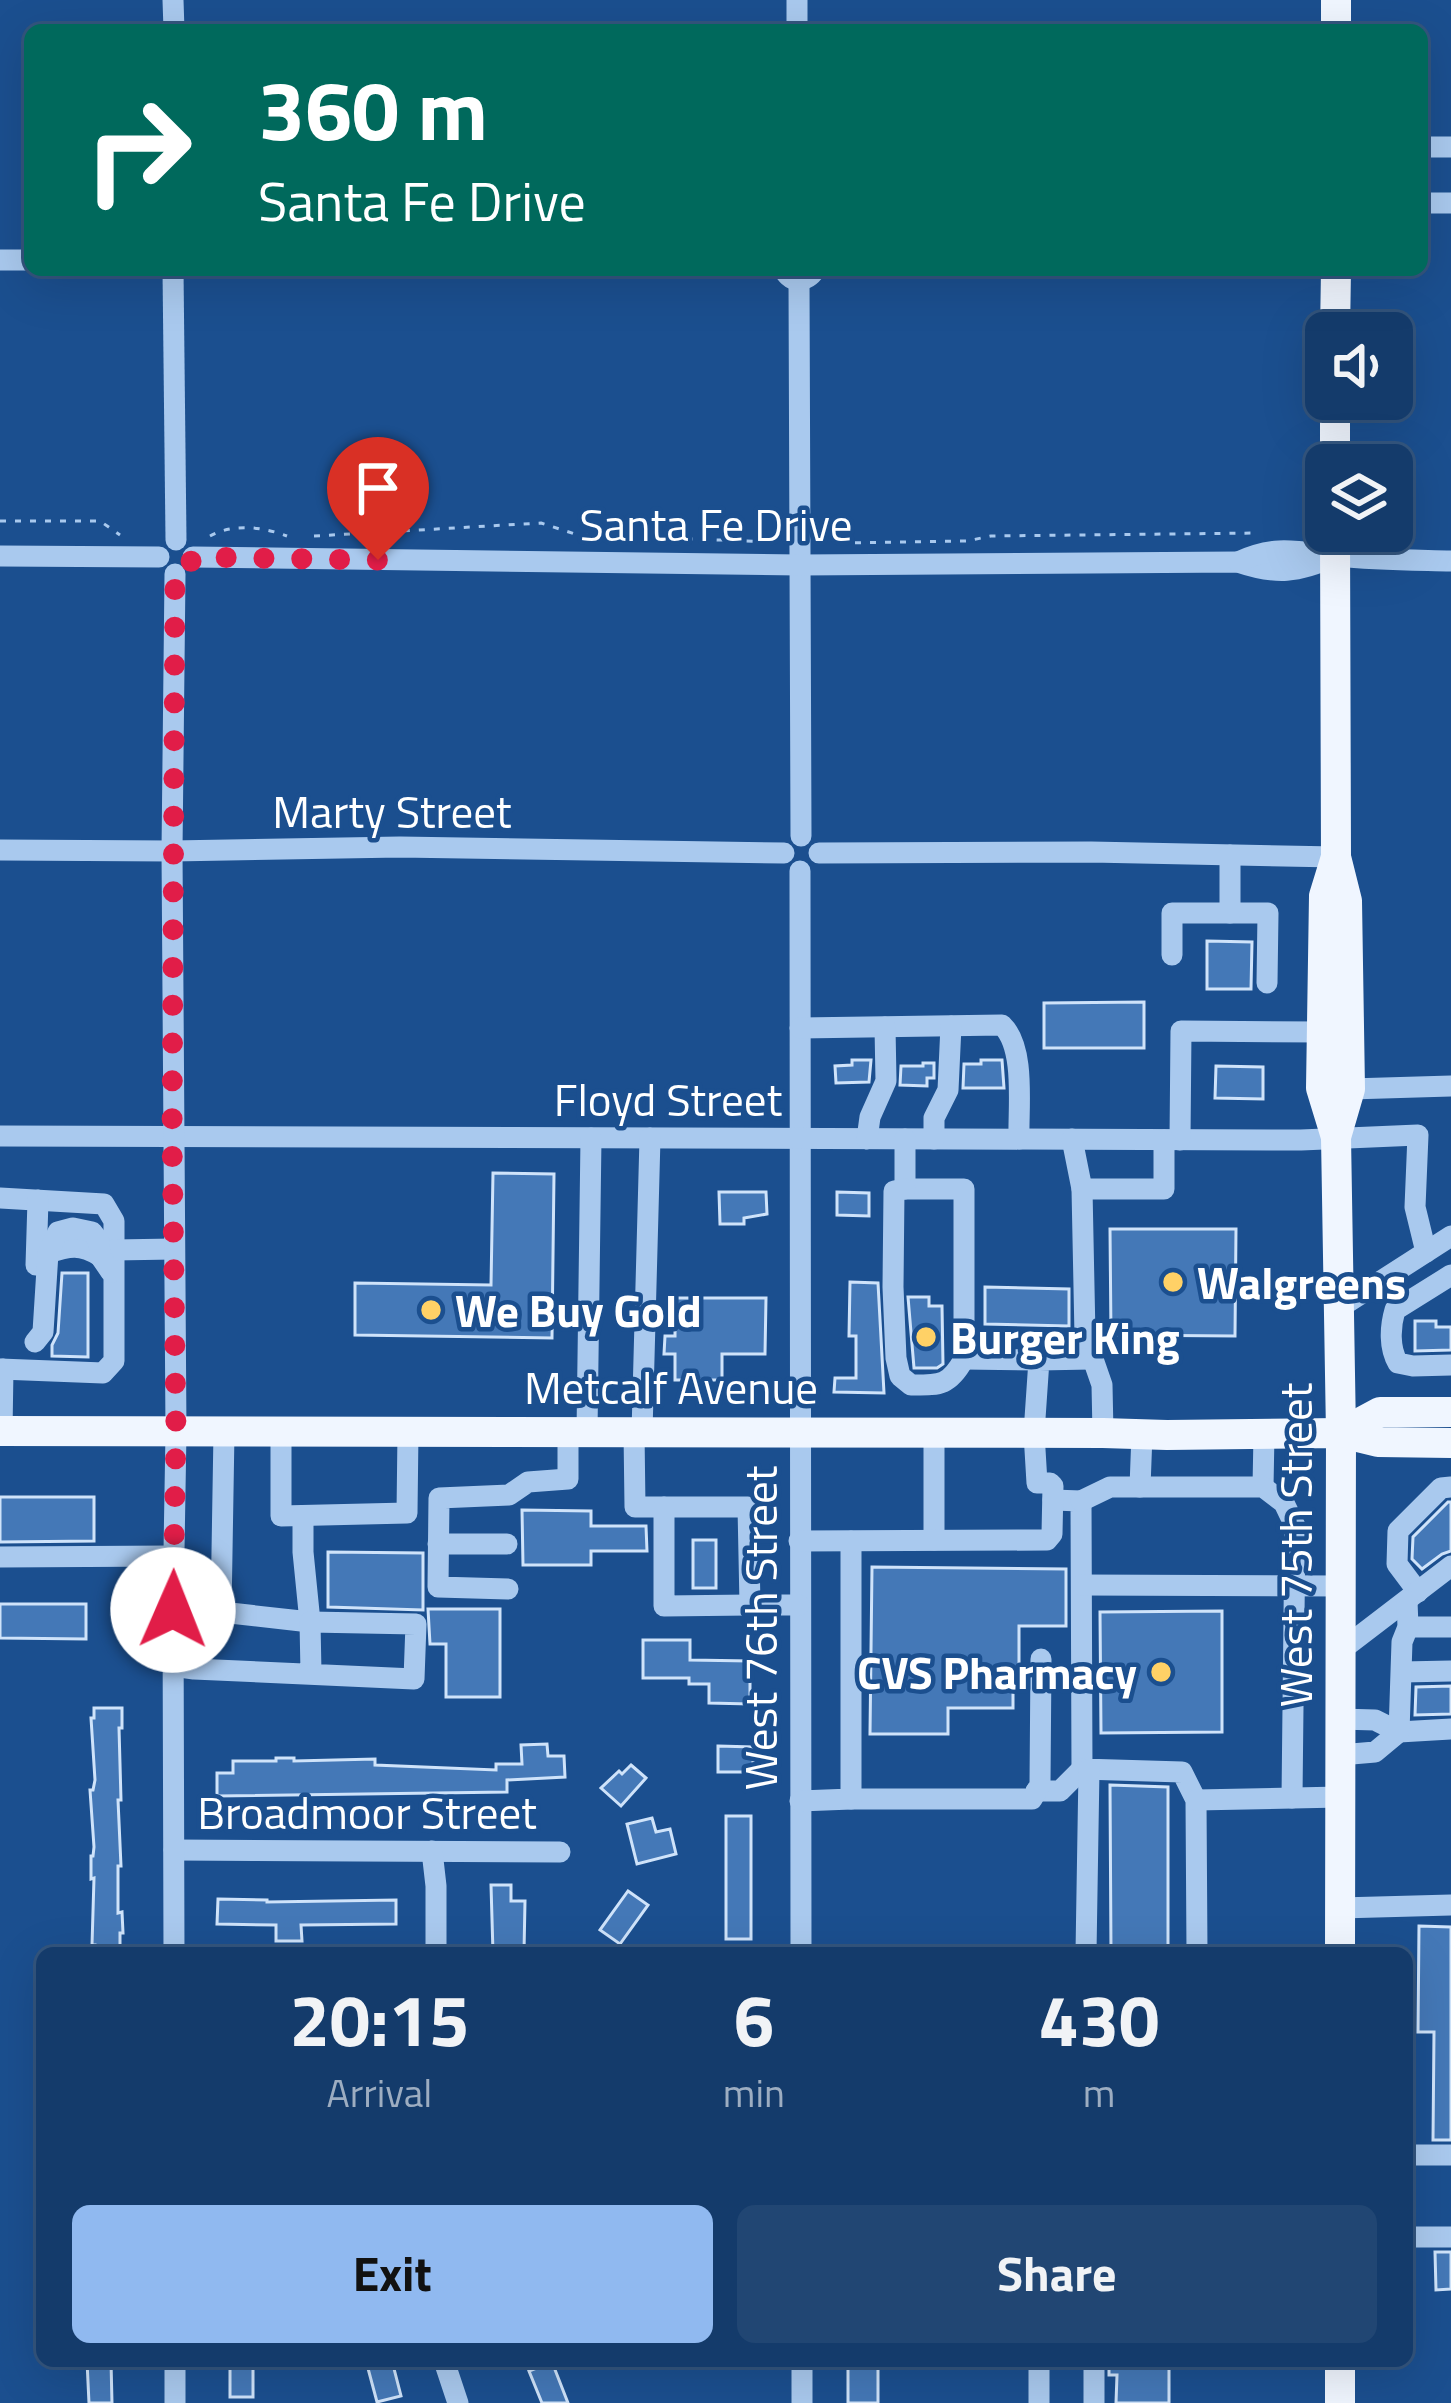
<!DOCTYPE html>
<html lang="en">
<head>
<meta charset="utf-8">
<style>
  body { margin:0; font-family:"Titillium Web",sans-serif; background:#214673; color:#f1f3f6; height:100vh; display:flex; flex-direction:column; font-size:45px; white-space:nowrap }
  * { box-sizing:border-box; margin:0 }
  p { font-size:39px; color:#9dadc1 }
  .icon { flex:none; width:66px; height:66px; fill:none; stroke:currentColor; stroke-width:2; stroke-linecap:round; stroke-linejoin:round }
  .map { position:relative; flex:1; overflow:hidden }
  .sheet { position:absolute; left:36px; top:1947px; width:1377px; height:420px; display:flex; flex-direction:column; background:#143b6b; border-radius:18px; box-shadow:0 12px 48px #0002,0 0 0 3px #33557e }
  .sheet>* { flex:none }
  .guide { position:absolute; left:24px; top:24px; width:1404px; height:252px; border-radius:18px; box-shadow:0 12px 48px #0002,0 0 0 3px #33557e; background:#00695c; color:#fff; overflow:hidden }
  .fabs { position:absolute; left:1305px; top:312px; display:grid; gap:24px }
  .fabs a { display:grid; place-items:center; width:108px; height:108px; border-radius:18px; background:#143b6b; box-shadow:0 12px 48px #0002,0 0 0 3px #33557e; font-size:60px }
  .pin { position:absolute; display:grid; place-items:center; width:102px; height:102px; color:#fff; margin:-123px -51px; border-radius:50% 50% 50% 0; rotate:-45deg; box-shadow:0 0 12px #0007 }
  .pin .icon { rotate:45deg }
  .me { position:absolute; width:132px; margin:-66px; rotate:1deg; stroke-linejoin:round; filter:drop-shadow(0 0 9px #0008) }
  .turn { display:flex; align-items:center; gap:42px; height:252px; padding:0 36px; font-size:54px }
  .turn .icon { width:156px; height:156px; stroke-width:2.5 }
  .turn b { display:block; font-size:84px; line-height:102px }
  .eta { display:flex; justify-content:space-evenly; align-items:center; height:204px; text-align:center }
  .eta b { font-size:72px; font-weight:700; line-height:84px }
  .action { display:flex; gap:24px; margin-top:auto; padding:24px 36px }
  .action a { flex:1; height:138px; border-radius:18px; background:#90b9f0; color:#111; font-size:48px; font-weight:700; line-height:138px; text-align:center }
  .action a+a { background:#214673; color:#f1f3f6 }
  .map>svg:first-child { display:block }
</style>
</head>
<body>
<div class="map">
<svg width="1451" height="2403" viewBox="0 0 1451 2403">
  <rect width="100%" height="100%" fill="#1b4f8f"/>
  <g fill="#4478b7" stroke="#cfe3fa" stroke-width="3">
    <path d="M1207,941L1252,942L1251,989H1207Z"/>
    <path d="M1144,1002V1048H1044V1003Z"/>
    <path d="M852,1060H871L869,1082L836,1083L835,1066L852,1065Z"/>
    <path d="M981,1060H1002L1004,1088H963L964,1064H981Z"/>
    <path d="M923,1063H934V1078H927V1086L900,1085L901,1066H923Z"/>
    <path d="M1216,1066L1263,1067V1099L1215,1098Z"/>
    <path d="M493,1173L554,1174L552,1338L355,1335V1283L491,1285Z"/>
    <path d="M719,1192H766L767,1214L744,1218V1224H720Z"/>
    <path d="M837,1192L869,1193V1216L837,1215Z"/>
    <path d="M1110,1229H1236L1235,1336L1111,1335Z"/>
    <path d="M62,1273H88V1357L52,1356V1345L58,1333Z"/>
    <path d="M850,1282L878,1283L884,1393L834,1392L835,1378H856V1336H849Z"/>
    <path d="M985,1287L1069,1289V1326L985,1324Z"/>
    <path d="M908,1297H929V1306H942L943,1364L937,1368H914Z"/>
    <path d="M675,1298H766L765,1354H722V1380H675V1354H664L665,1336H675Z"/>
    <path d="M1415,1321H1436V1327H1451V1350L1415,1351Z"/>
    <path d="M0,1497H94V1541L0,1542Z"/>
    <path d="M1448,1502H1451V1551L1442,1554L1422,1569L1412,1559L1413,1537Z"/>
    <path d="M522,1510L591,1511V1526H646L647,1551H591V1565H523Z"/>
    <rect x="693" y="1540" width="23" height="48"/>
    <path d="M328,1552L423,1553V1610L328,1607Z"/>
    <path d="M872,1567L1066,1569V1626H1019V1681H1013V1708H948V1734H870Z"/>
    <path d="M0,1604H86V1639L0,1638Z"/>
    <path d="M428,1609H500V1697H446V1644H430Z"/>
    <path d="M1222,1611V1732L1101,1733L1100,1612Z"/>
    <path d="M643,1640H690V1660L750,1661V1704L709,1703V1684H689V1678H643Z"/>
    <path d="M1451,1686V1714L1415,1715L1416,1687Z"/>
    <path d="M94,1708H122V1728H119L121,1800H118L121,1866H118V1913L122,1912L123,1933H120V1953H95V1945H92L94,1878L91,1879V1856H93L94,1847L90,1790H93L95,1780L91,1718H94Z"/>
    <path d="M547,1744L548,1756H564L565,1777L507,1780V1792L217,1796V1773H233V1761H276V1758H294V1761L375,1759V1765L496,1770V1764H522L521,1745Z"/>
    <path d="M718,1746L753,1747V1772H718Z"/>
    <path d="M631,1765L646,1778L621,1806L601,1788L619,1771L622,1774Z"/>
    <path d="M1110,1785L1168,1787V1953H1111Z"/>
    <rect x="726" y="1816" width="25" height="123"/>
    <path d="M652,1818L656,1832L670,1829L676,1854L637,1864L627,1824Z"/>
    <path d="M491,1885H511V1901H525L524,1952L493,1953Z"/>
    <path d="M628,1891L648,1905L620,1944L600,1930Z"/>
    <path d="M218,1899L267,1900V1902L396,1900V1924L301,1925L302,1941H276V1925L217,1924Z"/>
    <path d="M1419,1926L1451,1927V2140H1433L1434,2032H1418Z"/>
    <path d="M1435,2252H1451V2289L1436,2290Z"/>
    <path d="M87,2361H111L112,2403H89Z"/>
    <rect x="230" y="2361" width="23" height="36"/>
    <path d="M366,2361H392L401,2396L377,2402Z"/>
    <path d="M848,2361L878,2362V2403H848Z"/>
    <path d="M1109,2361H1169V2403H1116L1117,2375H1109Z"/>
    <path d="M552,2362L568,2403H542L529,2371Z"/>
  </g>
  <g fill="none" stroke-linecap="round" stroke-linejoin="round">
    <g stroke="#a9c9ee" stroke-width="3" stroke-dasharray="6 9" stroke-linecap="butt">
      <path d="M0,521H100L120,535"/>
      <path d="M210,536C233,523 263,527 287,536"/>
      <path d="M314,536L541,523L578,535L776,542"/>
      <path d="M840,543L967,541L991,536L1256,533"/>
    </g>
    <g stroke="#a9c9ee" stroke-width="21">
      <path d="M173,0L174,30"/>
      <path d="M797,0V30"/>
      <path d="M1422,147H1451"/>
      <path d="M1422,203H1451"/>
      <path d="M0,260H30"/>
      <path d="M173,270L176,540"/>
      <path d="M784,270C792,284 807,282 815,270"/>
      <path d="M799,280L801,836"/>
      <path d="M0,556L159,557"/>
      <path d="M193,557L800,565L1238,562C1276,575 1298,573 1335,556"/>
      <path d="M1238,562C1277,544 1298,552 1338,556C1375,560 1414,560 1451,561"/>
      <path d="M0,850L172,851L400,847L784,853"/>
      <path d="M819,853L1091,852L1336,857"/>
      <path d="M800,871L801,1953"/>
      <path d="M1230,913H1268L1267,983"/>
      <path d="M1172,955V913H1230V855"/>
      <path d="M800,1028L1002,1025C1026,1048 1018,1108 1019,1139"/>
      <path d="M1350,1089L1451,1086"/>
      <path d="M0,1136L1301,1140L1418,1135L1415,1207L1426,1252"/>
      <path d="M867,1139L870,1117L886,1081L885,1027"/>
      <path d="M905,1139V1189H964V1359L1039,1360"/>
      <path d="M934,1139V1118L948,1090L951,1026"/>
      <path d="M1072,1139L1082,1189"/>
      <path d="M1180,1140L1181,1031L1323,1032"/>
      <path d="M905,1189L894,1191L893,1287L896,1358L900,1376L911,1385C940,1385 949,1386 964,1359"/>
      <path d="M0,1198L104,1204L114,1221V1361L103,1373L0,1369"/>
      <path d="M114,1250L174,1249"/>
      <path d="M48,1253C70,1246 80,1244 100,1256"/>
      <path d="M36,1265L38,1200"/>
      <path d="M1451,1275L1395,1310C1390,1327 1389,1348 1398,1363L1413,1366L1451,1365"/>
      <path d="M1339,1308L1451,1236"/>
      <path d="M35,1342L43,1332L48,1253L58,1232L73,1228L92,1232L99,1241L100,1256L111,1272"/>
      <path d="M2,1431L3,1369"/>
      <path d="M281,1431V1516L407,1513L408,1432"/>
      <path d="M587,1432L591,1138"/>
      <path d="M634,1432L635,1507H748L750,1605H799"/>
      <path d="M642,1432L650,1138"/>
      <path d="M934,1433V1540"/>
      <path d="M1103,1433L1102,1385L1085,1336L1082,1189H1164V1140"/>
      <path d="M1140,1487L1142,1434"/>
      <path d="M1263,1487L1264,1434"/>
      <path d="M1053,1500L1081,1501L1082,1769L1182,1772L1196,1800L1197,1953"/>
      <path d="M1081,1501L1110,1487H1263L1284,1503L1295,1526L1292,1798"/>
      <path d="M664,1507V1606L750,1605"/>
      <path d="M799,1541L1047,1540L1052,1534L1053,1486L1050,1483H1037L1034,1433L1039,1360L1091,1359"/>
      <path d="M438,1544H507"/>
      <path d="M0,1557L173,1556"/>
      <path d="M1082,1585L1341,1586"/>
      <path d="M508,1589L438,1587L439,1498L509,1495L528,1482L568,1479V1432"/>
      <path d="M1418,1592L1397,1564L1398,1531L1441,1488L1451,1487"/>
      <path d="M173,1610L221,1612L224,1432"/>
      <path d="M221,1612L310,1622L303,1552V1516"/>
      <path d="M1408,1627H1451"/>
      <path d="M1340,1651L1451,1566"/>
      <path d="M173,1666L194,1669L414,1679L416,1624L310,1622L311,1673"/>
      <path d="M1402,1672L1451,1671"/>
      <path d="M1340,1719L1375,1720L1399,1732L1451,1729"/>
      <path d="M1340,1755L1375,1752L1399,1732L1402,1642L1408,1627L1407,1601"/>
      <path d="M1036,1791H1060L1082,1769"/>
      <path d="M851,1799H1032L1040,1785L1041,1659"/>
      <path d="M1196,1800L1340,1797"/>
      <path d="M800,1801L851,1799V1541"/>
      <path d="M174,1850L560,1852"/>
      <path d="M432,1851L436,1886V1953"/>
      <path d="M1340,1908L1451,1905"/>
      <path d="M174,1953L173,1610L176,1432L172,851L175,574"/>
      <path d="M1086,1953L1089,1769"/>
      <path d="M1407,2155H1451"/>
      <path d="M1407,2237H1451"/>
      <path d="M175,2361V2403"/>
      <path d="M444,2361L458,2403"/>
      <path d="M802,2361V2403"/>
      <path d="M1039,2361V2403"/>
      <path d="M1094,2403V2361"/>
    </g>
    <g stroke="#f0f6ff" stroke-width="30">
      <path d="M1336,0V30"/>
      <path d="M1335,333L1336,270"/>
      <path d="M1335,465V399"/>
      <path d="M1335,531L1336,857L1347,901L1350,1089L1336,1137"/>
      <path d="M1336,857L1324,896L1321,1088L1336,1137L1341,1433L1340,1953"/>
      <path d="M0,1431L1103,1433L1167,1435L1341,1433L1378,1442L1451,1443"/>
      <path d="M1341,1433L1380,1412H1451"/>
      <path d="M1340,2361V2403"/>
    </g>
  </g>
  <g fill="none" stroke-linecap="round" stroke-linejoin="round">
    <path stroke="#e11d48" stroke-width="21" stroke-dasharray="0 37.8" d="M173,1610L176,1432L172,1136L175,574L187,570L193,557L378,560"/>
  </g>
  <g fill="#ffd166" stroke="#1b4f8f" stroke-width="4.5">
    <circle cx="1173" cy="1282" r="12"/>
    <circle cx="431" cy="1310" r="12"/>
    <circle cx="926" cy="1337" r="12"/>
    <circle cx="1161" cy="1672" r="12"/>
  </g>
  <g text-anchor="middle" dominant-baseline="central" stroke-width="9" stroke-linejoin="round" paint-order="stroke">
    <g font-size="45" fill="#fff" stroke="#1b4f8f">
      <text x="716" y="524">Santa Fe Drive</text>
      <text x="392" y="811">Marty Street</text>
      <text x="668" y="1099">Floyd Street</text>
      <text x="671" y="1387">Metcalf Avenue</text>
      <text transform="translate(1295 1545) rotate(-90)">West 75th Street</text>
      <text transform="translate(760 1628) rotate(-90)">West 76th Street</text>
      <text x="367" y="1812">Broadmoor Street</text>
    </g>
    <g font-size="45" font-weight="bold" fill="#fff" stroke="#1b4f8f" text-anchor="start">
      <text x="1197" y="1282">Walgreens</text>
      <text x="455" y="1310">We Buy Gold</text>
      <text x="950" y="1337">Burger King</text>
      <text x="1137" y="1672" text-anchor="end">CVS Pharmacy</text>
    </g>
  </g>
</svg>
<div class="fabs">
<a><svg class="icon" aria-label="sound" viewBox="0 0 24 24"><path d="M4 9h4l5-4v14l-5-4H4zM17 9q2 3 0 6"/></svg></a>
<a><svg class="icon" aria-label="layers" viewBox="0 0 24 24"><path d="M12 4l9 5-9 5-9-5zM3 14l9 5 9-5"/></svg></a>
</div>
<div class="pin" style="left:378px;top:560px;background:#d93025"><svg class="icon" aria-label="arrive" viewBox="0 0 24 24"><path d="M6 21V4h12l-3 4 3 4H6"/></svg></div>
<svg class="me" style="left:173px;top:1610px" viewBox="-20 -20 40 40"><circle r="19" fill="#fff"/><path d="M0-13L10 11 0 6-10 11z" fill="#e11d48"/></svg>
<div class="guide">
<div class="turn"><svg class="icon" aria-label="right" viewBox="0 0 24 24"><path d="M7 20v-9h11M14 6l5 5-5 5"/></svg><div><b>360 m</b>Santa Fe Drive</div></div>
</div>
<section class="sheet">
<div class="eta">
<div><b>20:15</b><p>Arrival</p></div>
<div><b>6</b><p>min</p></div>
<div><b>430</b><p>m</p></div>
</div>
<div class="action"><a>Exit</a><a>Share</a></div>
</section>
</div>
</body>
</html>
